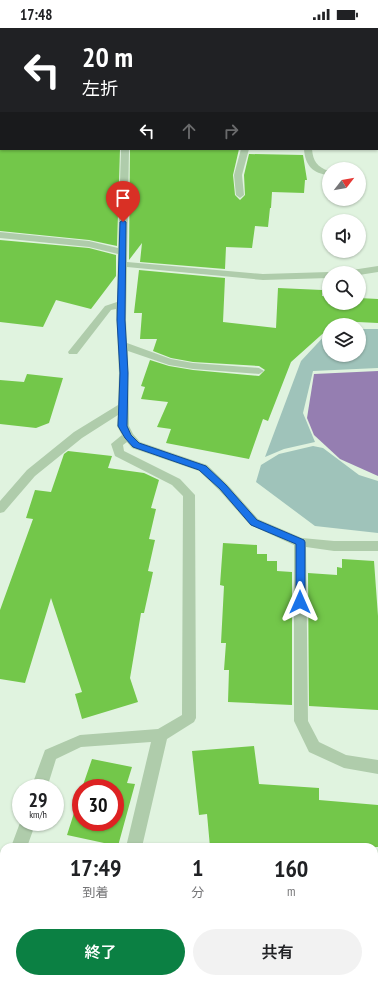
<!DOCTYPE html>
<html lang="ja">
<head>
<meta charset="utf-8">
<style>
  body { margin:0; font-family:"PT Sans Narrow","Noto Sans JP",sans-serif; background:#f2f2f2; color:#202124; height:100vh; display:flex; flex-direction:column; font-size:15px; white-space:nowrap }
  * { box-sizing:border-box; margin:0 }
  p { font-size:13px; color:#757577 }
  .icon { flex:none; width:22px; height:22px; fill:none; stroke:currentColor; stroke-width:2; stroke-linecap:round; stroke-linejoin:round }
  .map { position:relative; flex:1; overflow:hidden }
  .drawer { position:absolute; left:0px; top:815px; width:378px; height:140px; display:flex; flex-direction:column; background:#fff; border-radius:12px 12px 0 0; box-shadow:0 1px 3px #0004 }
  .drawer>* { flex:none }
  .hud { position:absolute; left:0px; top:0px; width:378px; height:122px; box-shadow:0 1px 3px #0004; background:#202124; color:#fff; overflow:hidden }
  .needle { width:26px; rotate:59deg }
  .buttons { position:absolute; left:322px; top:134px; display:grid; gap:8px }
  .buttons a { display:grid; place-items:center; width:44px; height:44px; border-radius:50%; background:#fff; box-shadow:0 1px 3px #0004; font-size:20px }
  .speed { position:absolute; left:12px; top:751px; display:flex; gap:8px; font-size:20px; font-weight:700; text-align:center }
  .speed>* { display:grid; place-content:center; width:52px; height:52px; border-radius:50%; background:#fff; box-shadow:0 1px 3px #0004; line-height:1 }
  .speed small { font-size:10px; font-weight:400 }
  .speed .limit { border:6px solid #d22; background:#fff; color:#111 }
  .pin { position:absolute; display:grid; place-items:center; width:34px; height:34px; color:#fff; margin:-41px -17px; border-radius:50% 50% 50% 0; rotate:-45deg; box-shadow:0 0 4px #0007 }
  .pin .icon { rotate:45deg }
  .me { position:absolute; width:44px; margin:-22px; rotate:0deg; stroke-linejoin:round; filter:drop-shadow(0 0 3px #0008) }
  .turn { display:flex; align-items:center; gap:14px; height:84px; padding:0 16px; font-size:18px }
  .turn .icon { width:52px; height:52px; stroke-width:2.5 }
  .turn b { display:block; font-size:28px; line-height:34px }
  .lanes { display:flex; align-items:center; height:38px; padding:0 16px; background:#0003; justify-content:center; gap:20px; direction:ltr }
  .lanes .off { opacity:.35 }
  .eta { display:flex; justify-content:space-evenly; align-items:center; height:68px; text-align:center }
  .eta b { font-size:24px; font-weight:600; line-height:28px }
  .action { display:flex; gap:8px; margin-top:auto; padding:8px 16px }
  .action a { flex:1; height:46px; border-radius:24px; background:#0b8043; color:#fff; font-size:16px; font-weight:600; line-height:46px; text-align:center }
  .action a+a { background:#f2f2f2; color:#202124 }
  .status { display:flex; justify-content:space-between; align-items:center; height:28px; padding:0 20px; background:#fff; direction:ltr }
  .status svg { height:11px; fill:currentColor }
  .map>svg:first-child { display:block }
</style>
</head>
<body>
<div class="status"><b>17:48</b><svg viewBox="0 0 49 12"><path d="M0 12V9h3v3zM5 12V6h3v6zM10 12V3h3v9zM15 12V0h3v12zM26 1h20v11H26zM47 4h2v5h-2z"/></svg></div>
<div class="map">
<svg width="378" height="955" viewBox="0 0 378 955">
  <rect width="100%" height="100%" fill="#e0f3df"/>
  <g fill="#9fc3ba">
    <path d="M359,301H378V340L313,343L303,385L315,414L284,421L265,429L301,333L329,303V327H359Z"/>
    <path d="M313,418L323,420L359,447L378,453V505L315,498L256,454L261,437L279,426Z"/>
  </g>
  <path fill="#957eb1" d="M378,343V448L340,431L314,407L307,390L314,346Z"/>
  <g fill="#73c74a">
    <path d="M0,121H120L117,218L89,212L0,203Z"/>
    <path d="M130,121H239L233,147L235,167L240,172L245,167L244,147L249,126L303,127L307,152H305L304,165L272,164L271,180H270L268,199L255,198L252,220L226,219L225,241L140,234L142,215L129,232Z"/>
    <path d="M0,212L89,220L116,227V248L91,281L56,272L43,299L0,294Z"/>
    <path d="M139,242L225,250L223,294L276,300L278,260L322,262V268H329V275H359V270L378,271V295L337,293L333,297H329V300L291,334L268,393L263,391L249,431L166,415L171,401L157,399L168,374L141,371L145,359L141,358L150,332L169,338L193,342L259,348L265,342L259,338L193,334L171,330L153,323L157,311H140L142,285H134Z"/>
    <path d="M27,346L63,350L49,395L36,400L0,396V352L24,354Z"/>
    <path d="M68,423L112,428L108,440L144,445L159,452L151,480L156,481L149,511L155,512L148,543L153,544L144,585H141L130,650L138,674L82,691L75,666L82,664L51,570L25,655L0,651V582L33,491L26,490L35,462L51,464L64,426Z"/>
    <path d="M223,515L257,517V526H267V533H277V543L292,544V677L228,674L229,642H224L226,615H221L224,558L220,557Z"/>
    <path d="M342,531L374,533L378,588V682L309,678L308,545L337,547V539L342,540Z"/>
    <path d="M254,718L259,756L319,760V772L378,777V819H296L254,816L255,819H210L207,786L199,787L192,723Z"/>
    <path d="M92,731L132,739L127,755L135,756L118,818L67,807L81,763V794H115V760H82Z"/>
  </g>
  <g fill="none" stroke-linecap="round" stroke-linejoin="round">
    <g fill="#afccab" fill-rule="evenodd">
      <rect x="324" y="0" width="12" height="1"/>
      <rect x="377" y="6" width="1" height="4"/>
      <rect x="0" y="50" width="1" height="4"/>
      <rect x="377" y="92" width="1" height="4"/>
      <path d="M121,121H129L127,234L263,246L329,244L332,245H329V250L263,252L127,239L126,292L127,315L171,331L193,335L259,340L264,343L259,346L193,341L169,337L128,323L129,398L133,406L140,414L207,437L227,456L258,491L302,510L334,513H378V523H334L306,519L308,693L319,714L346,727L378,732V746L344,740L309,724L294,693V517L250,497L219,462L199,443L132,420L127,414L123,417L124,423L180,451L195,467L196,690L194,694L167,711L142,819H126L151,714L81,719L56,731L47,760H31L45,722L80,707L158,701L182,687L183,468L172,457L115,428L111,416L122,407L117,398L118,387L82,410L35,448L4,484L0,485V473L27,442L74,404L118,377L119,345L116,281L111,282L77,326H69L68,324L105,278L117,274L118,226L89,219L0,210V204L89,213L118,220Z"/>
      <path d="M241,121H249L242,147L244,167L240,170L236,167L234,147Z"/>
      <path d="M304,121H312C313,133 317,139 329,143V147C313,146 305,137 304,121Z"/>
      <path d="M378,238V244L359,247V245H347L352,242Z"/>
      <path d="M21,792V794H36L27,819H11Z"/>
      <path d="M4,856V883L0,884V858Z"/>
      <path d="M92,951H110L109,955H91Z"/>
    </g>
  </g>
  <path fill="#1a73e8" stroke="#114b97" d="M123,192L126,194L125,292L128,345L127,398L131,407L139,415L206,438L226,457L257,492L304,512L305,514V574L304,577H297L296,574V516L251,497L220,461L199,442L133,419L125,410L118,398L120,345L117,292L120,194Z"/>
</svg>
<div class="buttons">
<a><svg class="needle" viewBox="-14 -14 28 28"><path d="M0-13l5 13h-10z" fill="#e53935"/><path d="M0 13l5-13h-10z" fill="#757577"/></svg></a>
<a><svg class="icon" aria-label="sound" viewBox="0 0 24 24"><path d="M4 9h4l5-4v14l-5-4H4zM17 9q2 3 0 6"/></svg></a>
<a><svg class="icon" aria-label="search" viewBox="0 0 24 24"><circle cx="10" cy="10" r="6"/><path d="M15 15l6 6"/></svg></a>
<a><svg class="icon" aria-label="layers" viewBox="0 0 24 24"><path d="M12 4l9 5-9 5-9-5zM3 14l9 5 9-5"/></svg></a>
</div>
<div class="speed"><div>29<small>km/h</small></div><div class="limit">30</div></div>
<div class="pin" style="left:123px;top:194px;background:#d93025"><svg class="icon" aria-label="arrive" viewBox="0 0 24 24"><path d="M6 21V4h12l-3 4 3 4H6"/></svg></div>
<svg class="me" style="left:300px;top:574px" viewBox="-20 -20 40 40"><path d="M0-17L14 15 0 8-14 15z" fill="#1a73e8" stroke="#fff" stroke-width="4"/></svg>
<div class="hud">
<div class="turn"><svg class="icon" aria-label="left" viewBox="0 0 24 24"><path d="M17 20v-9H6M10 6l-5 5 5 5"/></svg><div><b>20 m</b>左折</div></div>
<div class="lanes"><svg class="icon" aria-label="left" viewBox="0 0 24 24"><path d="M17 20v-9H6M10 6l-5 5 5 5"/></svg><svg class="icon off" aria-label="ahead" viewBox="0 0 24 24"><path d="M12 20V5M6 11l6-6 6 6"/></svg><svg class="icon off" aria-label="right" viewBox="0 0 24 24"><path d="M7 20v-9h11M14 6l5 5-5 5"/></svg></div>
</div>
<section class="drawer">
<div class="eta">
<div><b>17:49</b><p>到着</p></div>
<div><b>1</b><p>分</p></div>
<div><b>160</b><p>m</p></div>
</div>
<div class="action"><a>終了</a><a>共有</a></div>
</section>
</div>
</body>
</html>
